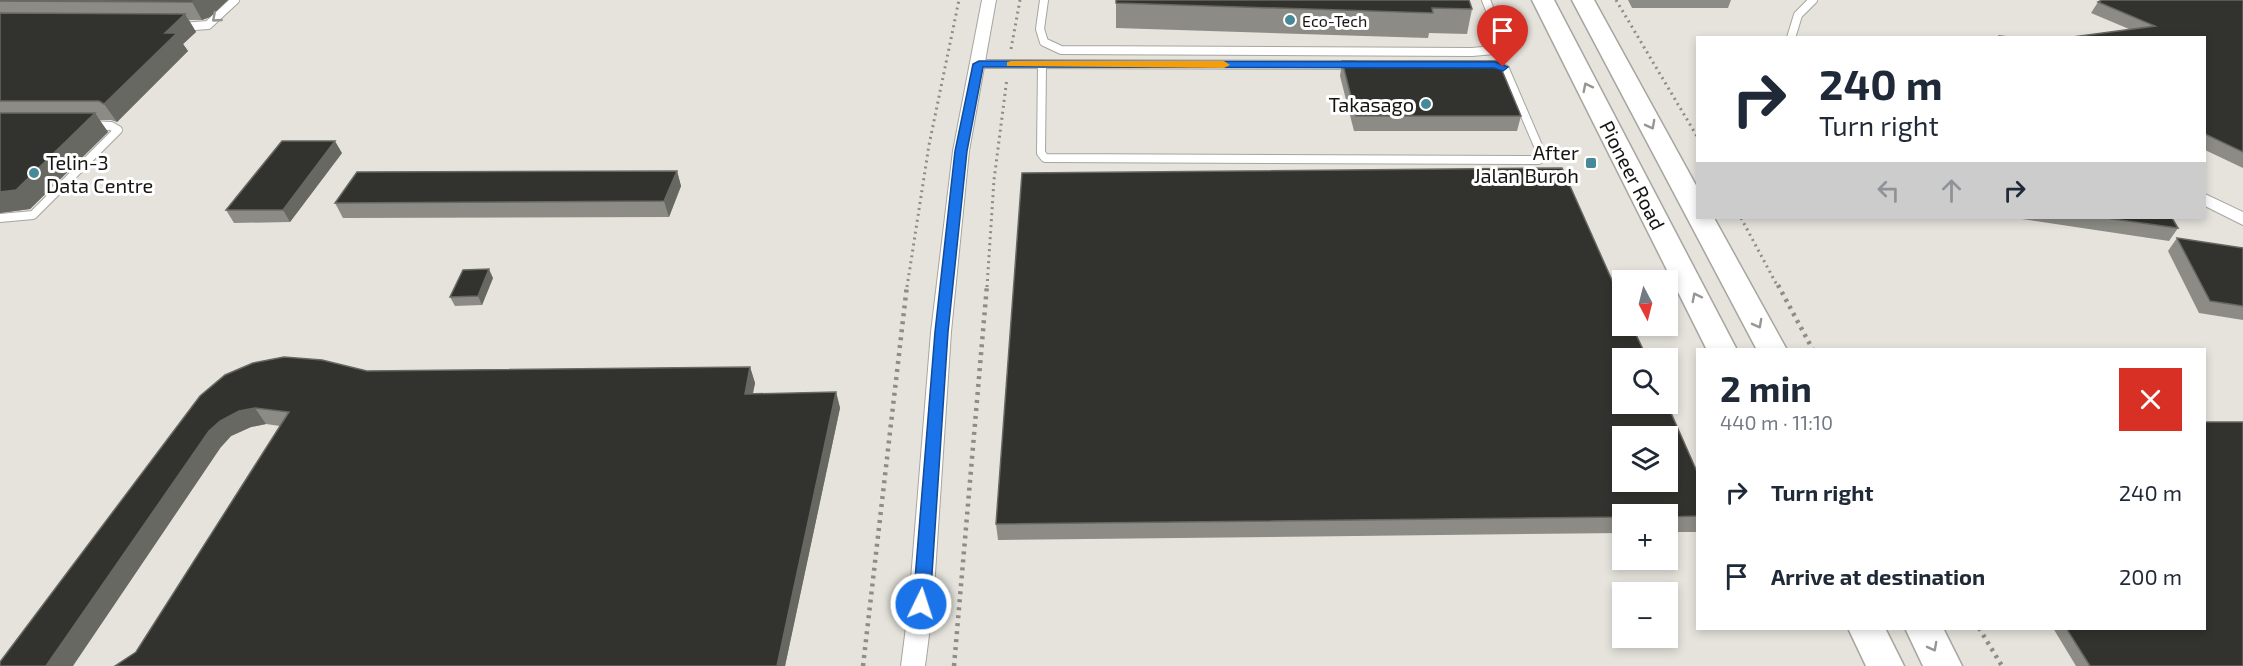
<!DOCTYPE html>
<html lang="en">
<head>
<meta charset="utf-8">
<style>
  body { margin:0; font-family:"Exo 2",sans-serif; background:#f2f2f3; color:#1f2937; height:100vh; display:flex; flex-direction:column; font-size:22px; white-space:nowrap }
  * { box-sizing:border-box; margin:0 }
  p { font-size:20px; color:#747a83 }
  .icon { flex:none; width:33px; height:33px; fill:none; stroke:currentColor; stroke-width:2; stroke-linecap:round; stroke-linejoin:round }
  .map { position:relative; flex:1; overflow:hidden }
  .side { position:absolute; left:1696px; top:348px; width:510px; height:282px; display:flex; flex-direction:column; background:#fff; border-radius:0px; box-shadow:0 3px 9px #0003 }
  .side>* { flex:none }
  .hud { position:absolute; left:1696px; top:36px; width:510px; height:183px; border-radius:0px; box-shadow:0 3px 9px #0003; background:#fff; color:#1f2937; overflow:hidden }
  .needle { width:39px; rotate:173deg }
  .tools { position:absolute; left:1612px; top:270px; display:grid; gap:12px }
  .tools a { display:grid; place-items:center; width:66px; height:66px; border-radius:0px; background:#fff; box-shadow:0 3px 9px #0003; font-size:30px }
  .pin { position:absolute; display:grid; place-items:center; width:51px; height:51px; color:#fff; margin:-62px -26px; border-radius:50% 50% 50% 0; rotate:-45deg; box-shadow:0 0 6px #0007 }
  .pin .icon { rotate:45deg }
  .me { position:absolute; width:66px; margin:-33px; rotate:4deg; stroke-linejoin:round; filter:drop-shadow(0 0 4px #0008) }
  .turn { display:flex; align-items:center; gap:21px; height:126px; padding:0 24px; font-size:27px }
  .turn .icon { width:78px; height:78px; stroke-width:2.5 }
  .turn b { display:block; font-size:42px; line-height:51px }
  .lanes { display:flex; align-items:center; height:57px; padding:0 24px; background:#0003; justify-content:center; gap:30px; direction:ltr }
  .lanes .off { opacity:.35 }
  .round { display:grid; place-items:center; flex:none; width:63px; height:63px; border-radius:0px; background:#f2f2f3 }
  .head { display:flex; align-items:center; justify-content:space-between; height:102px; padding:0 24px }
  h1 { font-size:36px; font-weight:700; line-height:45px }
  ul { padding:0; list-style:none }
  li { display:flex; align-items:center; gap:18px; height:84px; padding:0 24px }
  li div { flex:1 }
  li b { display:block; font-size:22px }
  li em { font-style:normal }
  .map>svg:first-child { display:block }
</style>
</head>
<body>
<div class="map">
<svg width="2243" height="666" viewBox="0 0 2243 666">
  <rect width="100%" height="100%" fill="#e5e3dc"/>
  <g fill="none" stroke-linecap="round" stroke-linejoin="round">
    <defs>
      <g id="lane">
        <path d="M1044,0L1040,29L1044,42L1061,50L1472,52L1494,50L1503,43L1486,0"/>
        <path d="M182,27L208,25L235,0"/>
        <path d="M1791,38L1798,15L1813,0"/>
        <path d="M979,64L1353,65"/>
        <path d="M1042,64L1041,153L1045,158L1539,160L1542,155L1505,69L1490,65"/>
        <path d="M0,218L33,215L118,130L111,126L92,125"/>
      </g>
      <g id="street">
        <path d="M982,0H996L969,151L951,332L933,604L925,666H901L909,604L931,332L953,151Z"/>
        <path d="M2205,194L2243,212V225L2205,206Z"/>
      </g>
      <g id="primary">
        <path d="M1532,0H1554L1737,350H1707Z"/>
        <path d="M1572,0H1594L1698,189V218H1714L1787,350H1757Z"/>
        <path d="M1848,628H1885L1904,666H1866Z"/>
        <path d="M1905,628H1943L1962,666H1923Z"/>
      </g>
    </defs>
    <use href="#lane" stroke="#a7a59f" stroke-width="10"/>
    <use href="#street" stroke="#a7a59f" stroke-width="2"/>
    <use href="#primary" stroke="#a7a59f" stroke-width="3"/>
    <g stroke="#8e8c87" stroke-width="3" stroke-dasharray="2 4" stroke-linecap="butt">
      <path d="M1616,0L1698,138"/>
      <path d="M1011,49L1020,0"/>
      <path d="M1741,218L1778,287"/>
      <path d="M907,287L929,145L959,0"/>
      <path d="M987,287L994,180L1007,78"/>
    </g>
    <g stroke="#8e8c87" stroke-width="4.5" stroke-dasharray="3 5" stroke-linecap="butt">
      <path d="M1778,285L1813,350"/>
      <path d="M1979,628L2002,666"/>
      <path d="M863,666L907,285"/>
      <path d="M954,666L987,285"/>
    </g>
    <use href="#lane" stroke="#fff" stroke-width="8"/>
    <use href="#street" fill="#fff" fill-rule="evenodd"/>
    <use href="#primary" fill="#fff" fill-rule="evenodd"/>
  </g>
  <g fill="#8c8b85">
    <path d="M0,0H228L210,17L202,20H189L196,32L183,44L188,51L117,122L111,120H99L108,132L30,209L0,213Z"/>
    <path d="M1628,0H1731L1728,8H1632Z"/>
    <path d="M2243,0V168L2205,150V38L2129,29L2091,13L2098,2Z"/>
    <path d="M1116,3L1472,9L1467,34L1429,33L1428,38L1116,28Z"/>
    <path d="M1342,61L1521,116L1517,131H1354L1340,76Z"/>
    <path d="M342,153L290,222L234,223L226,210Z"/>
    <path d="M677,171L681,186L669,217L343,218L335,203Z"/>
    <path d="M2015,218H2172L2178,228L2169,241Z"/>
    <path d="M2177,238L2243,248V320L2199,313L2168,251Z"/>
    <path d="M493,278L482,305L455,306L450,297Z"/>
    <path d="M750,367L755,383L753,394L836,392L840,408L785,666H115L136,652L280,426L266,424L251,427L231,436L221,447L200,396L367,371Z"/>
    <path d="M1698,474V532H1668V514H1623V533L998,540L996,524Z"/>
    <path d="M2053,628H2205L2243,666H2076Z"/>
  </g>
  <g fill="#686862">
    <path d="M197,0H228L210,17L202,20L192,2Z"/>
    <path d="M185,14L196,32L183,44L188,51L117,122L104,104L165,33Z"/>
    <path d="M95,113L108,132L30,209L0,213V192Z"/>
    <path d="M335,141L342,153L290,222L283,210Z"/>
    <path d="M677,171L681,186L669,217L664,201Z"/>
    <path d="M489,269L493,278L482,305L478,296Z"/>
    <path d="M750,367L755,383L749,410L745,394Z"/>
    <path d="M836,392L840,408L785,666H777Z"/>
    <path d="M255,408L266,424L251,427L231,436L221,447L73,666H46L209,431L220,421L239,411Z"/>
  </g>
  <g fill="#32332e" stroke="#686862" stroke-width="1.5" fill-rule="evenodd">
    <path d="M0,0H197L192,2L0,1Z"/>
    <path d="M1116,0H1469L1472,9L1432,8L1433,13L1116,3Z"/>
    <path d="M2102,0H2243V152L2205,134V38H2065L2155,26L2098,2Z"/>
    <path d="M0,13L185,14L165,33H177L104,104L99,101H0Z"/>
    <path d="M1999,36L2018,38H1999Z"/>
    <path d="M1342,61H1498L1521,116H1356Z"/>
    <path d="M0,113H95L16,190L0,192Z"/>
    <path d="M282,141H335L283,210H226Z"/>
    <path d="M1562,168L1623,305V326H1632L1647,358H1623V404H1667L1698,474V516L1668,517V514H1623V517L996,524L1022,173ZM1623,436H1668V482H1623Z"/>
    <path d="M677,171L664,201L335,203L357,172Z"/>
    <path d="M2106,218H2172L2178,228Z"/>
    <path d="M2177,238L2243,248V306L2210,301Z"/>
    <path d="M489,269L478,296L450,297L463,270Z"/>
    <path d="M284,357L322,360L367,371L750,367L745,394L836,392L777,666H115L136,652L289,412L255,408L239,411L220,421L209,431L46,666H0V662L200,396L225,375L253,363Z"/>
    <path d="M2205,422H2243V666H2090L2066,628H2205Z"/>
  </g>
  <defs><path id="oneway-chevron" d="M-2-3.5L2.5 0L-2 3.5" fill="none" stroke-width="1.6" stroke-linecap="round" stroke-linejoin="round" transform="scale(1.5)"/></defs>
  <g stroke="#969695">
    <use href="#oneway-chevron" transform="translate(216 18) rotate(139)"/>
    <use href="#oneway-chevron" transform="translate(1587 87) rotate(-117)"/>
    <use href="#oneway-chevron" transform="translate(1651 125) rotate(62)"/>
    <use href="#oneway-chevron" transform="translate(1696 297) rotate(-117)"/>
    <use href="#oneway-chevron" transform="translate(1758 324) rotate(62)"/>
    <use href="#oneway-chevron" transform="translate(1933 647) rotate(62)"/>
  </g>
  <path fill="#1a73e8" stroke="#114b97" stroke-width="1.5" d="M979,61L1495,62L1508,67L1503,71L1494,68L983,67L967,151L948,332L930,604L927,609L921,611L916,609L913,604L935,332L955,151L973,64Z"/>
  <path fill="#f59e0b" d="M1011,61H1224L1230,65L1224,68L1007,66V62Z"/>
  <g fill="#468999" stroke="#fff" stroke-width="2">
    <circle cx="1290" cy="20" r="6"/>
    <circle cx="1426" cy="104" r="6"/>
    <rect x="1585" y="157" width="12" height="12" rx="3"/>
    <circle cx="34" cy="173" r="6"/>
  </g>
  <g text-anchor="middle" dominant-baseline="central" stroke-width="6" stroke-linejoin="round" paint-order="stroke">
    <g font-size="16" fill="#161513" stroke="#fff" text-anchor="start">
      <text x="1302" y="20">Eco-Tech</text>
    </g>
    <g font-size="20" fill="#161513" stroke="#fff" text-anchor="end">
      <text x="1414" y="104">Takasago</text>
      <text x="1579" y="152">After<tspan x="1579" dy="23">Jalan Buroh</tspan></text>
      <text x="46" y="162" text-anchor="start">Telin-3<tspan x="46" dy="23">Data Centre</tspan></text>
    </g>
    <g font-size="20" fill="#161513" stroke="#fff">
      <text transform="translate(1633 175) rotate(63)">Pioneer Road</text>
    </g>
  </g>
</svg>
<div class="tools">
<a><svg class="needle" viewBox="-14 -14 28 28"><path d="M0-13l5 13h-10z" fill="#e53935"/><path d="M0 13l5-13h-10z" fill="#747a83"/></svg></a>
<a><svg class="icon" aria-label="search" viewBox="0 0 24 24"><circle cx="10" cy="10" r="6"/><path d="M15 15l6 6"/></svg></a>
<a><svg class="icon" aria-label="layers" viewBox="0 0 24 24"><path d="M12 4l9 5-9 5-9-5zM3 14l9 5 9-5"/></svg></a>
<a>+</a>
<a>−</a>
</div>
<div class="pin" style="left:1503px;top:67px;background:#d93025"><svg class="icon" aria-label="arrive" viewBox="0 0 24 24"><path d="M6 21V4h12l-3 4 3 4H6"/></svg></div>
<svg class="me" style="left:921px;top:604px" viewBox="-20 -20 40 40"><circle r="17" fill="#1a73e8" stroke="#fff" stroke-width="3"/><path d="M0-11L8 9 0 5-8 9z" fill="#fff"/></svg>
<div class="hud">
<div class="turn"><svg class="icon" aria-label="right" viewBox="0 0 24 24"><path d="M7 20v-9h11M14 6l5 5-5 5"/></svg><div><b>240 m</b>Turn right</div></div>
<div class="lanes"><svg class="icon off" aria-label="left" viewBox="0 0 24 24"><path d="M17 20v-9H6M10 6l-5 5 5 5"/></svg><svg class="icon off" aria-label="ahead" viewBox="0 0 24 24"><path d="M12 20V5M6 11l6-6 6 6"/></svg><svg class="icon" aria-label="right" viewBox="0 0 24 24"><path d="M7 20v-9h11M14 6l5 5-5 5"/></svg></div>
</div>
<section class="side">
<div class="head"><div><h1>2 min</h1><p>440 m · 11:10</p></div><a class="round" style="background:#d93025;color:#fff"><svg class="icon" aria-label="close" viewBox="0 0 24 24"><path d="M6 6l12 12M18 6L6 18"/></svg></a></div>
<ul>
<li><svg class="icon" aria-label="right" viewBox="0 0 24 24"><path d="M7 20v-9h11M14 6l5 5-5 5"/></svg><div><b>Turn right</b></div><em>240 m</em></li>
<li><svg class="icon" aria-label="arrive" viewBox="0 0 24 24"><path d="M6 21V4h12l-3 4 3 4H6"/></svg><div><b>Arrive at destination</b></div><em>200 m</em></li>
</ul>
</section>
</div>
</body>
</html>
